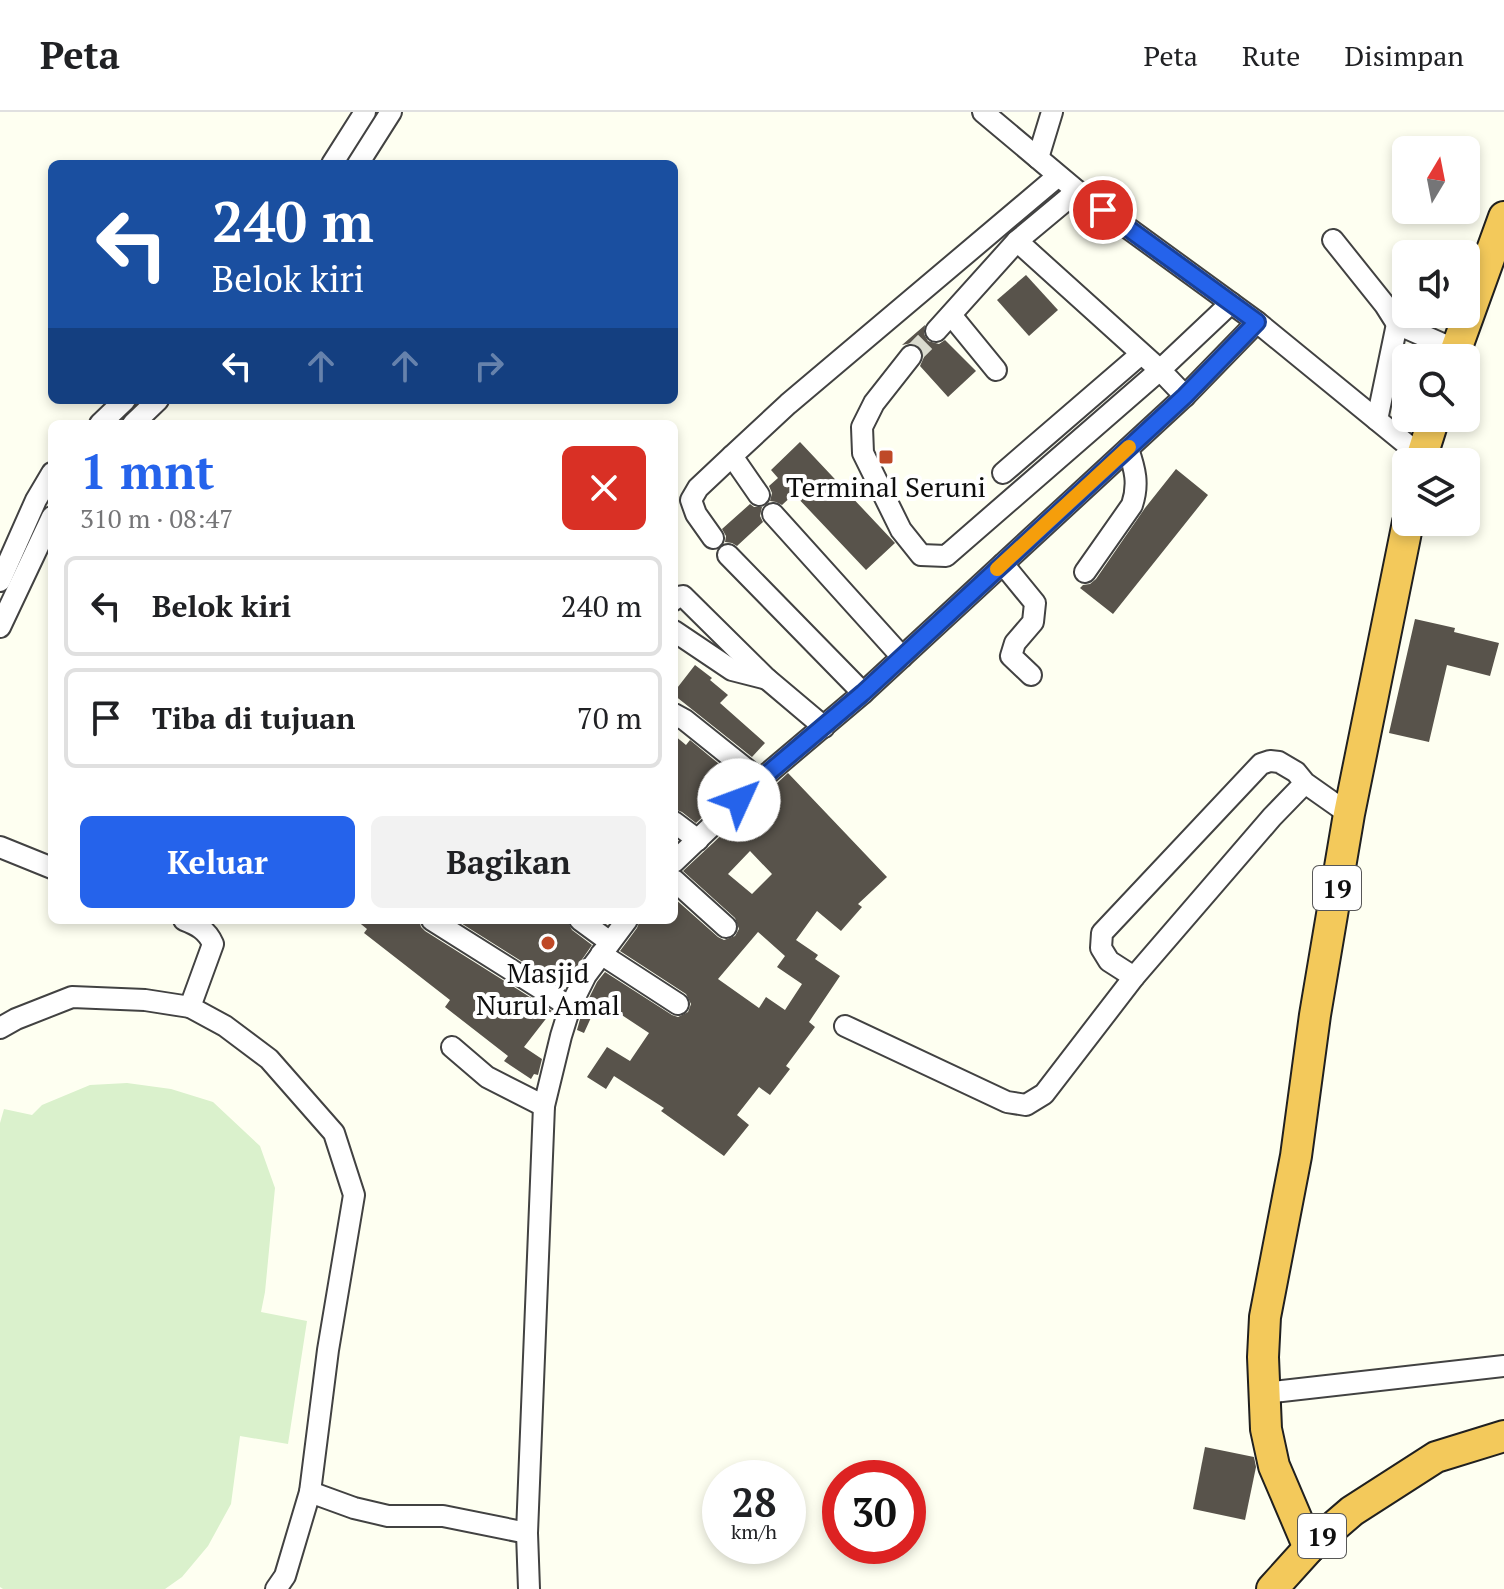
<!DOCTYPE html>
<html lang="id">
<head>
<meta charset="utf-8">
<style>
  body { margin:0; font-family:"PT Serif",serif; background:#f2f2f2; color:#202124; height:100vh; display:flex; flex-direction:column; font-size:30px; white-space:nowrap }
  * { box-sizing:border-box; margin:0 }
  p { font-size:26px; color:#757577 }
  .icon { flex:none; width:44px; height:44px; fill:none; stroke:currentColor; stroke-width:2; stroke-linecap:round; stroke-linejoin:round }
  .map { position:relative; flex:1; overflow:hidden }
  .details { position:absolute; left:48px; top:308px; width:630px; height:504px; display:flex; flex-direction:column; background:#fff; border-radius:12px; box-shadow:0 4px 12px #0003 }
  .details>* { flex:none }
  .banner { position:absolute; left:48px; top:48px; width:630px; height:244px; border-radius:12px; box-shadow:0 4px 12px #0003; background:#1a4fa0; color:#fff; overflow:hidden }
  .needle { width:52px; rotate:10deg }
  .controls { position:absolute; left:1392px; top:24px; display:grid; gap:16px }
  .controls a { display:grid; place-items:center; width:88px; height:88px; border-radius:12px; background:#fff; box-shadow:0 4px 12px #0003; font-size:40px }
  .speed { position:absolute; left:702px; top:1348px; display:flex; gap:16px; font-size:40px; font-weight:700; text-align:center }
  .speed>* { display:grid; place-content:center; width:104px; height:104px; border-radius:50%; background:#fff; box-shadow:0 4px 12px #0003; line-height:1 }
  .speed small { font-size:20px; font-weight:400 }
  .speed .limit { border:12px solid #d22; background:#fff; color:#111 }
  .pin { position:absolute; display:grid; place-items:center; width:68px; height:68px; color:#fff; margin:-34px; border:4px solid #fff; border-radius:50%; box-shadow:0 2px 8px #0007 }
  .me { position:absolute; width:88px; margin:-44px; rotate:47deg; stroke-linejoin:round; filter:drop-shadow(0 0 6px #0008) }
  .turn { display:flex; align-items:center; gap:28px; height:168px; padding:0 32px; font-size:36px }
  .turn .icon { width:104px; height:104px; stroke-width:2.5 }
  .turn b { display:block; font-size:56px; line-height:68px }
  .lanes { display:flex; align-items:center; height:76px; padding:0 32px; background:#0003; justify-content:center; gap:40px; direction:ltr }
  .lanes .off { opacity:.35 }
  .round { display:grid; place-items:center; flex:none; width:84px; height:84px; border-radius:12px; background:#f2f2f2 }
  .overview { display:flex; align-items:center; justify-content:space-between; height:136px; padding:0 32px }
  h1 { font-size:48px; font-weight:700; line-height:60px; color:#2563eb }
  .cta { display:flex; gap:16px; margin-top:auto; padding:16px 32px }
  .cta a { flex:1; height:92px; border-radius:12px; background:#2563eb; color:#fff; font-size:32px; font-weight:700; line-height:92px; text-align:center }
  .cta a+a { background:#f2f2f2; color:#202124 }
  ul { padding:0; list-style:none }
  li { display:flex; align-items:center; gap:24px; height:100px; margin:0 16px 12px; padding:0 16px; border:4px solid #e0e0e0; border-radius:12px }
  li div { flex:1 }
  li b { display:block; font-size:30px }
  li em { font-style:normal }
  header { display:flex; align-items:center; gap:48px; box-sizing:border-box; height:112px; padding:0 40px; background:#fff; border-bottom:2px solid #e0e0e0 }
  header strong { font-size:38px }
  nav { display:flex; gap:44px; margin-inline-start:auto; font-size:28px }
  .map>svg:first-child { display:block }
</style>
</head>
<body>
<header>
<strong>Peta</strong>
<nav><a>Peta</a><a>Rute</a><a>Disimpan</a></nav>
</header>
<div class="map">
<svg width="1504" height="1477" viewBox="0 0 1504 1477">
  <rect width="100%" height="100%" fill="#fefff1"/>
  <path fill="#daf1cc" d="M127,971L171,977L213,990L260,1034L275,1076L265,1180L261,1200L307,1209L288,1332L240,1324L231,1392L208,1434L182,1465L165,1477H3L0,1475V1011L4,997L32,1003L42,993L90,973Z"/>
  <g fill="#58534b" fill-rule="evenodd">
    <path d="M1026,163L1058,198L1029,224L997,188Z"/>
    <path d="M925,213L924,222L928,229L939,232L945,228L976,259L948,285L920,254L924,245L920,234L912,231L902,233Z"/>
    <path d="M800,330L895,431L866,458L794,382L782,393L776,390L770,389L772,381L769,374L778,366L771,358Z"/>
    <path d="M1176,357L1208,383L1113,502L1080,476L1083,473L1090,472L1096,467L1145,396Z"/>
    <path d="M750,392L754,395H762L760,404L763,410L737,434L732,431L725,430L726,424L722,417Z"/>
    <path d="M1415,507L1455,516L1454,520L1499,531L1490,564L1447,553L1429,630L1389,621Z"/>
    <path d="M695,553L712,566L710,568L728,583L720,591L765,631L752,645L674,583V580Z"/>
    <path d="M674,623L686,633L690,628L736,666L732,671L735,674L696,711L682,700L674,697Z"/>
    <path d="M788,661L887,765L858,792L862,795L841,819L817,799L796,828L818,843L815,847L840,864L809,910L815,915L786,954L790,957L770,983L759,975L737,1003L749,1013L724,1044L661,999L664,996L614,964L606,977L587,965L607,935L630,949L649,921L599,888L584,921L577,918L582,900L597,870L605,860L672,903L678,905L688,900L691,892L686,882L620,839L637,816L640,808H674V786L718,825L724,828L735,824L739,817L735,806L683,759ZM750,739L772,762L752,782L728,762ZM758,820L785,844L777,855L802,872L785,898L766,885L759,896L718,867Z"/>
    <path d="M356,808H419L421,815L425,819L552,899L524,935L542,947L538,963L534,962L531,967L504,949L508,944L445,895L450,888L364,821L367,817Z"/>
    <path d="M456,808H567L572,818L592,833L574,859L564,852L553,869Z"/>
    <path d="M1205,1335L1254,1345L1256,1355L1245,1408L1193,1397Z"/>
  </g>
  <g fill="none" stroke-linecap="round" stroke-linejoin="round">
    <path stroke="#dadbcf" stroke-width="20" stroke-dasharray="20 10" stroke-linecap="butt" d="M911,244L936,219"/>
    <defs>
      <g id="minor">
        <path d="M983,0L1077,79L1257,210L1421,344"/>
        <path d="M1038,46L1052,0"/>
        <path d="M332,52L365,0"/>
        <path d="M358,52L391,0"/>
        <path d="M1333,128L1385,193L1397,212L1456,238"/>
        <path d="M1017,129L1160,258L1185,284"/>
        <path d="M951,203L996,258"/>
        <path d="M936,219L1017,129L1077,79"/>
        <path d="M911,244L874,291L862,315L863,341L901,418L921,443L946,444L1160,258L1231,191"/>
        <path d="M1377,308L1397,212"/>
        <path d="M100,312L125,288"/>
        <path d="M133,312L158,288"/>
        <path d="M1003,361L1141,242"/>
        <path d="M759,383L732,344L788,292L1058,64"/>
        <path d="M773,402L902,545"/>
        <path d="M713,426L696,402L691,388L698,376L732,344"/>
        <path d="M728,443L863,581"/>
        <path d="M1003,452L1035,491L1033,510L1015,531L1011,544L1031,563"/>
        <path d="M1085,460L1132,393C1139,372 1135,357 1128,337"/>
        <path d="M0,469L36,388L52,361"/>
        <path d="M674,488L677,485L683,484L767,567L824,615"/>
        <path d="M0,515L52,405"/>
        <path d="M674,519L732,558L767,567"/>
        <path d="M674,602L685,608L760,668"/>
        <path d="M1305,671L1272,705L1134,865L1109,849L1101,836L1102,821L1261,652L1270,649L1279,650L1296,660L1305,671L1349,702"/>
        <path d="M674,710L698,728"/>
        <path d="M0,735L52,756"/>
        <path d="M674,750L760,668L863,581L1185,284L1257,210"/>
        <path d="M674,768L726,815"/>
        <path d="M184,808C197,813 207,818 213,832L190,895L225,914L269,947L334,1021L354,1083L328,1238L310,1380L285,1464L276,1477"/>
        <path d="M432,808L570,895"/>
        <path d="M580,808L610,830"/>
        <path d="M601,842L678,892"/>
        <path d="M845,914L1007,990L1026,993L1044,982L1134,865"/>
        <path d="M0,916L16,907L72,885L145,888L190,895"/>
        <path d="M452,935L487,965L544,994"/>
        <path d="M1264,1281L1504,1254"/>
        <path d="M310,1380L354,1396L388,1404H443L527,1421"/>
        <path d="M529,1477L527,1421L544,994L561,924L570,895L586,863L627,808"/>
      </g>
      <g id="highway">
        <path d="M1453,246L1504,105"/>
        <path d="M1420,350L1434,306"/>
        <path d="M1309,1436L1274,1354L1266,1317L1263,1245L1265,1205L1296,1044L1315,903L1349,702L1408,410"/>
        <path d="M1272,1477L1309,1436L1352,1399L1436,1345L1504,1324"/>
      </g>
    </defs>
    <use href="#minor" stroke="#424242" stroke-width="24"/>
    <use href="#highway" stroke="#202020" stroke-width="34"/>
    <use href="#minor" stroke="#fff" stroke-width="20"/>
    <use href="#highway" stroke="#f3c95b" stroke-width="30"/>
  </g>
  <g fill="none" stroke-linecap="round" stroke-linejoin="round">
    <defs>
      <path id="route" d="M739,688L760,668L863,581L1185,284L1257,210L1103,98"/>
    </defs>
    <use href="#route" stroke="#184099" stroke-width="20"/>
    <use href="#route" stroke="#2563eb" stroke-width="14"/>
    <path stroke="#f59e0b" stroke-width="14" d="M997,457L1129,335"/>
  </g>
  <g fill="#bf4927" stroke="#fff" stroke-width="3">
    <rect x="878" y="337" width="16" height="16" rx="4"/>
    <circle cx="548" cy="831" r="8"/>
  </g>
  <g text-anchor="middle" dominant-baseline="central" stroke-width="8" stroke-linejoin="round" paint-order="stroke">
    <g fill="#fff" stroke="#575757" stroke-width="2">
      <rect x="1313" y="754" width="48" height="44" rx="6"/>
      <rect x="1298" y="1402" width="48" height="44" rx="6"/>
    </g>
    <g font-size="26" font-weight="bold" fill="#0f0f0f">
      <text x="1337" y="776">19</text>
      <text x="1322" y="1424">19</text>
    </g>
    <g font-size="28" fill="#0f0f0f" stroke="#fff">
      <text x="886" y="374">Terminal Seruni</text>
      <text x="548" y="860">Masjid<tspan x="548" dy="32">Nurul Amal</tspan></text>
    </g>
  </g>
</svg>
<div class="controls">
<a><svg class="needle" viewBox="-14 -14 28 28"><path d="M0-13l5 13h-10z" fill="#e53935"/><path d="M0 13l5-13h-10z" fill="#757577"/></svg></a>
<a><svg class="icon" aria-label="sound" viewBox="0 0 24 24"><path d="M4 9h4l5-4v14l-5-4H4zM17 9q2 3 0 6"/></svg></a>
<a><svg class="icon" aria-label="search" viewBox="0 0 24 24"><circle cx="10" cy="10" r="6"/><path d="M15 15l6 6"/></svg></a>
<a><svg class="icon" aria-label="layers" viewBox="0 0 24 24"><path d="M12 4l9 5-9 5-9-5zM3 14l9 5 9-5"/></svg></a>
</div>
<div class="speed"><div>28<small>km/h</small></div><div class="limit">30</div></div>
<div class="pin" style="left:1103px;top:98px;background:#d93025"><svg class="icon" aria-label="arrive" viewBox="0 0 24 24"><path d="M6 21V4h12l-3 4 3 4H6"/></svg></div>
<svg class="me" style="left:739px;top:688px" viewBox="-20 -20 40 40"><circle r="19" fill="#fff"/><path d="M0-13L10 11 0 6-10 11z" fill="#2563eb"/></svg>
<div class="banner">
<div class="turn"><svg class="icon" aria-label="left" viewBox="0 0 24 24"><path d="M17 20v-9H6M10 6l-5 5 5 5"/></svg><div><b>240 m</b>Belok kiri</div></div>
<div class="lanes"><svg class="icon" aria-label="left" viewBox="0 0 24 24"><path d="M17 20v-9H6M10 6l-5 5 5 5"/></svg><svg class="icon off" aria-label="ahead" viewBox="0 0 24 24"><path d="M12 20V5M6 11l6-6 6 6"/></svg><svg class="icon off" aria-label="ahead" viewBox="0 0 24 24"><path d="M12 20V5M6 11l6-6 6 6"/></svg><svg class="icon off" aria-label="right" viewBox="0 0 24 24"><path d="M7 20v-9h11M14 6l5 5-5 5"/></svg></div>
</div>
<section class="details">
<div class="overview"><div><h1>1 mnt</h1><p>310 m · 08:47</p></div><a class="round" style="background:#d93025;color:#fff"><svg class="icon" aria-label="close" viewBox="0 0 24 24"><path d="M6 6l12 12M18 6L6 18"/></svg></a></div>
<ul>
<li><svg class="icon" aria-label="left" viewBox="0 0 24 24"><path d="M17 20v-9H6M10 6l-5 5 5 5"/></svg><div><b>Belok kiri</b></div><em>240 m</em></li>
<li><svg class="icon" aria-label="arrive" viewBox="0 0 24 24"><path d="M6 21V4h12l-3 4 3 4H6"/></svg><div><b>Tiba di tujuan</b></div><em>70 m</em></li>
</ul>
<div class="cta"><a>Keluar</a><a>Bagikan</a></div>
</section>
</div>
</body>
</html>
